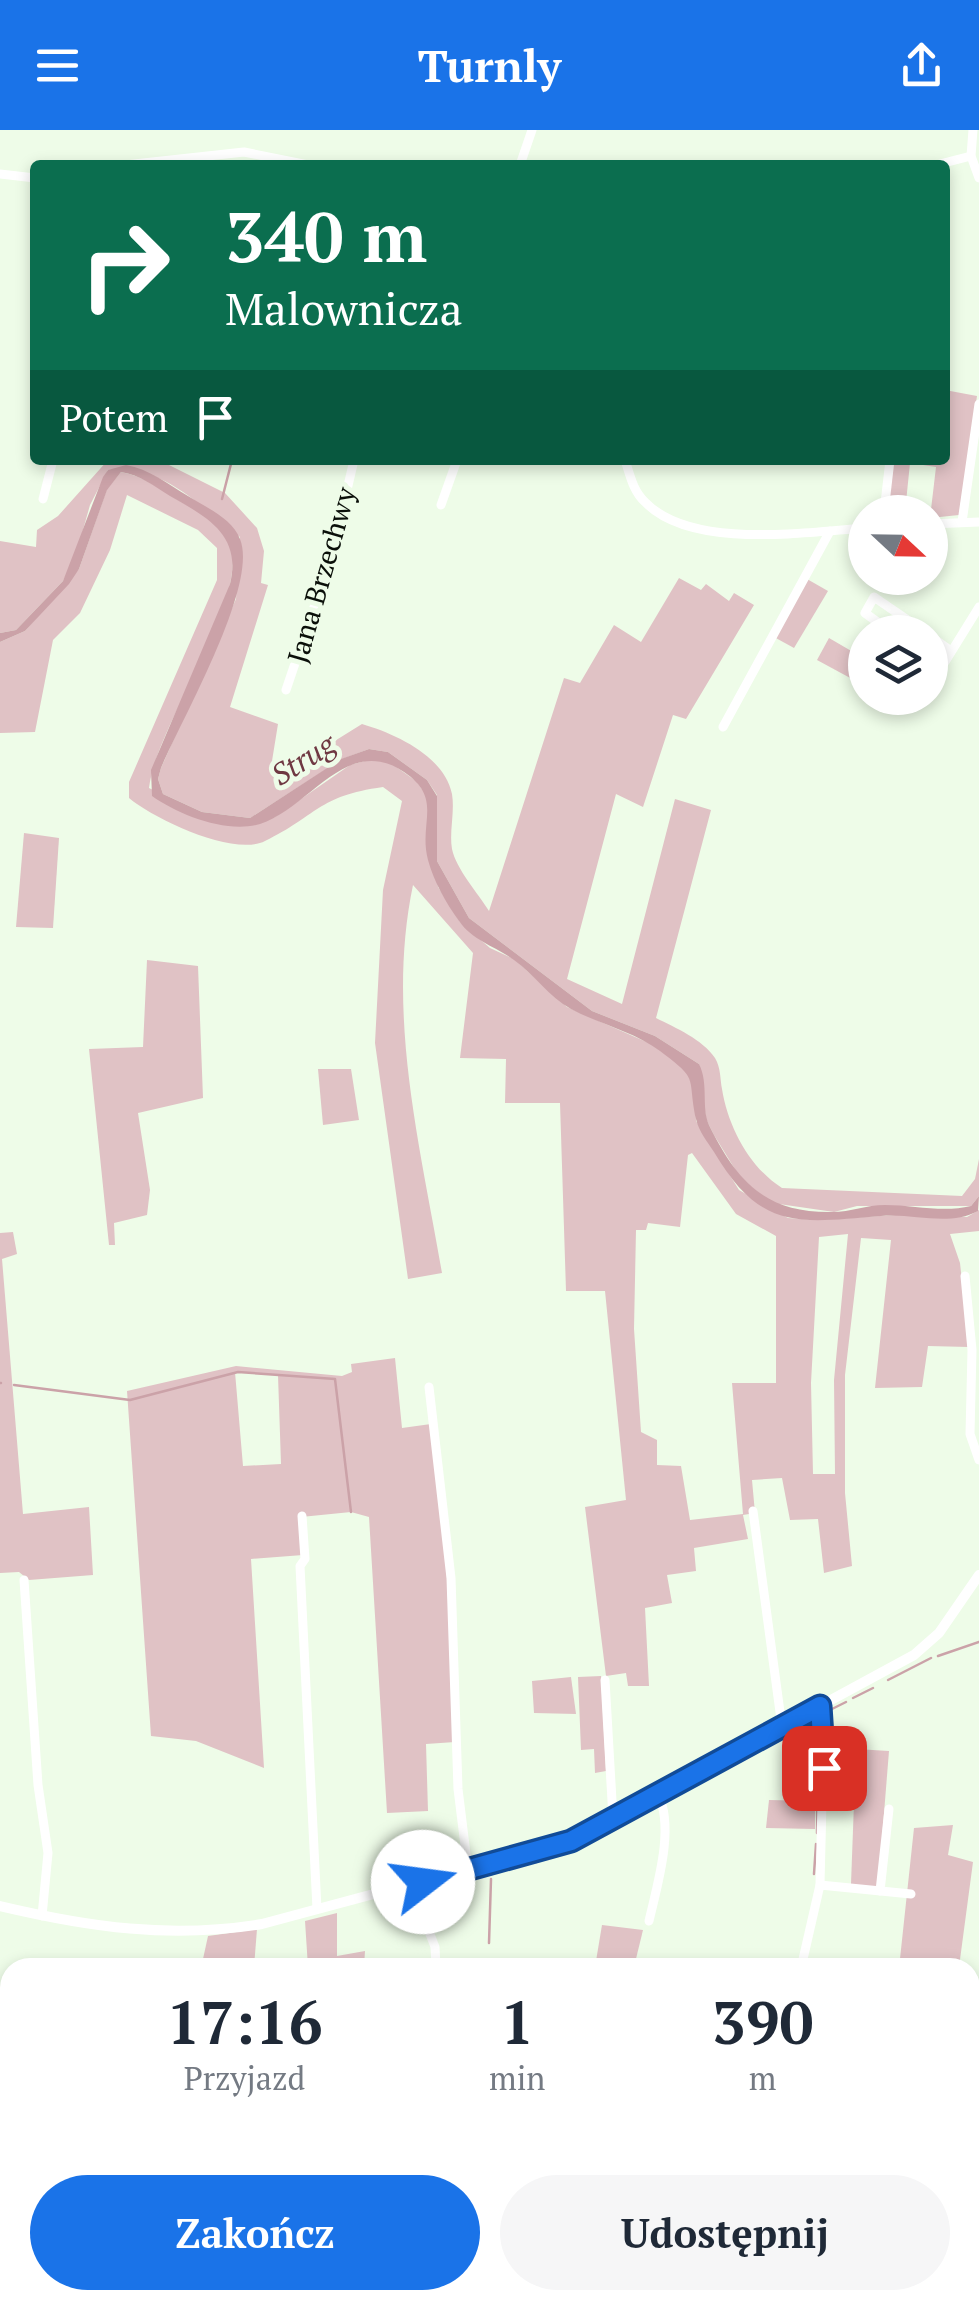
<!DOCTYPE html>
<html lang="pl">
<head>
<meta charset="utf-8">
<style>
  body { margin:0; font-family:"PT Serif",serif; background:#f6f6f7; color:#1f2937; height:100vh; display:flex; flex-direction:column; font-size:38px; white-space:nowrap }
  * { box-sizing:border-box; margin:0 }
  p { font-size:32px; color:#747a83 }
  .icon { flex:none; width:55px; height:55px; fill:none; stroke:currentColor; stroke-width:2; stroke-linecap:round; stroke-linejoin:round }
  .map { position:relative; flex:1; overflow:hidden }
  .sheet { position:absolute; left:0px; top:1828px; width:980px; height:352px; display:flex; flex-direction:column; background:#fff; border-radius:30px 30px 0 0; box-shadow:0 5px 15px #0003 }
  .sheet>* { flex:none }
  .guide { position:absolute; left:30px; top:30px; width:920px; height:305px; border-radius:10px; box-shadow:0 5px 15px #0003; background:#0b6e4f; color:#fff; overflow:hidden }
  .needle { width:65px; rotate:112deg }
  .tools { position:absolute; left:848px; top:365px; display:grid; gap:20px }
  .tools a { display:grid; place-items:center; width:100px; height:100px; border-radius:50%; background:#fff; box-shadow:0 5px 15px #0003; font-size:50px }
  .pin { position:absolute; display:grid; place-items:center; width:85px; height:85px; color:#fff; margin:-42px; border-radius:20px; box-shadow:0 5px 15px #0006 }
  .me { position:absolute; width:110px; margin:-55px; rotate:75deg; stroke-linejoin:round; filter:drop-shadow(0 0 8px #0008) }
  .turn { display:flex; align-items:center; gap:35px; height:210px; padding:0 30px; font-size:45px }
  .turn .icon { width:130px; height:130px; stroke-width:2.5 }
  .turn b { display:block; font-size:70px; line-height:85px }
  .then { display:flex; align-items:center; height:95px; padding:0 30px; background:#0003; gap:20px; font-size:38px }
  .eta { display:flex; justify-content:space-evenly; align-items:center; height:170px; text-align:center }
  .eta b { font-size:60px; font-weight:600; line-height:70px }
  .cta { display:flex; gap:20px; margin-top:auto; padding:20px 30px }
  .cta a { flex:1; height:115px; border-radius:60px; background:#1a73e8; color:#fff; font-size:40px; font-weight:600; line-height:115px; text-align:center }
  .cta a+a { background:#f6f6f7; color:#1f2937 }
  header { display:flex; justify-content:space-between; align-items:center; height:130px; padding:0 30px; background:#1a73e8; color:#fff; font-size:45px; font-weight:600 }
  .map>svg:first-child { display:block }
</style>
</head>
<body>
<header><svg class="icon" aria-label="menu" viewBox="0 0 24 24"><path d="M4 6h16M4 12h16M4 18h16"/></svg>Turnly<svg class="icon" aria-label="share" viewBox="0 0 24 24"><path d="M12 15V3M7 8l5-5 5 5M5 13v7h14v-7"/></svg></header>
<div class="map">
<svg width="979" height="2179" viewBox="0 0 979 2179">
  <rect width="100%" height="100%" fill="#eefce8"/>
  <g fill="#e0c2c5" fill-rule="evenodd">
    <path d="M945,260L977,266L959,385L930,388L936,337L910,333L905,382H887L893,330H945Z"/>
    <path d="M108,330L169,335L225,363L257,398L264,421L261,453L268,455L230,577L278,594L272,631L325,617L362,594C396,604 444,626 452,664C455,682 449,702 452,719C456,739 478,763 489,781L564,548L580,553L614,495L641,512L679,448L701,460L706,454L729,471L734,463L754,475L686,589L673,585L643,677L616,664L567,849L622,874L675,669L711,680L656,888C676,898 702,909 715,928C721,938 720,949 722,959C728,997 750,1038 782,1058L962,1066L975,1049L979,1029V1066L971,1076H857L834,1082L772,1073L741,1049L714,1005L706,989L699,934L655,906L592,881L469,788L437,731V665L427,650L388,622L369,619L342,629L250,688L202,682L163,664L158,649L161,638L236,469L240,407C200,376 161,333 108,340L90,375L75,428L63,451L16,500L0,503V411L36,417L37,400L58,386Z"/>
    <path d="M121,342C144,346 163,361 183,373C200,382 222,394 229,412C252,468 157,592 149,658L220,693L246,696L275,687L350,635L376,628L392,634L416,651L427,666L438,757L460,792L490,818L514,829L567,877L651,914L684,937L695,960L696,991L739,1060L788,1088L815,1090L896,1085L967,1087L979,1080V1101L950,1104L960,1133L969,1217L928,1216L922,1257L875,1258L891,1110L861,1108L845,1245V1363L852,1436L824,1443L818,1389L790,1390L782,1348L752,1350L755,1383L743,1385L748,1409L694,1418L696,1441L667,1445L672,1473L645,1478L649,1556H628L626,1543L606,1546L585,1377L626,1370L605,1161H566L560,973H505L506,929L460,928L473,823L413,755C386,884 420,1015 442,1143L408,1149L375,913L383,760L402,671L383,657C317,666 317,686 265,711C234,727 154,689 129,668V652L217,450V418L198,400L127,365L110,420L80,483L53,510L35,602L0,603V512L25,501L79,439L107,359ZM692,1023L736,1084L776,1106V1253H732L743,1384L690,1390L681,1336L657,1335V1310L641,1302L634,1199L636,1100H646L648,1093L680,1097L688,1025ZM848,1104L834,1250L835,1344H813L811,1253L819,1107Z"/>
    <path d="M807,449L828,461L794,518L774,507Z"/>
    <path d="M829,508L865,529V556L817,530Z"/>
    <path d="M24,703L59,708L53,798L16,797Z"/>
    <path d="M147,830L198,836L203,968L138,983L150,1060L147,1085L114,1093L115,1115H109L89,919L143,917Z"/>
    <path d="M351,939L359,990L323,995L318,939Z"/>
    <path d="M13,1102L17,1124L2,1129L23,1384L89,1377L93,1445L29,1450L19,1442L0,1443V1103Z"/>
    <path d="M395,1228L402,1298L431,1294L445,1410L455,1612L426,1614L428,1681L387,1683L369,1387L351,1382L301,1387L303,1425L251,1429L264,1638L196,1611L151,1606L127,1261L236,1236L342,1246L352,1242L351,1234ZM235,1242L278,1245L281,1334L243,1336Z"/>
    <path d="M601,1546L606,1641L595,1643L594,1619L581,1620L578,1547Z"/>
    <path d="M571,1547L576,1584L534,1583L532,1551Z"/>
    <path d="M856,1619L889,1621L878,1758L851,1754Z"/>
    <path d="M769,1670L815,1671V1699L766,1698Z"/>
    <path d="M953,1695L948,1725L973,1732L959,1837L899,1838L914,1698Z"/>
    <path d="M337,1783V1826L365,1821L364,1837H308L305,1791Z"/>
    <path d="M602,1795L643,1800L634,1837H595Z"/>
    <path d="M257,1799L254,1837L201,1838L208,1806Z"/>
    <path d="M979,1944V2131H970V1972Z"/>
    <path d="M970,2147H979V2179H869L873,2170H970Z"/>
    <path d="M460,2170H644L641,2179H457Z"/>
    <path d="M647,2170H762L759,2179H645Z"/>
  </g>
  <path fill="#cba2a8" d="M126,335C149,339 168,354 188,366C205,377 232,388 240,409C259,455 181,590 161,638L158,649L163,664L202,682L250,688L341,629L369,619L388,622L427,650L437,666V731L469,788L592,881L655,906L699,934C709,954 701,977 709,995C737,1052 766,1083 832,1082C851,1082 866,1075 885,1075C914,1075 943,1083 971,1076L979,1066L978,1081C948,1097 914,1083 881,1086C797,1093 761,1101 714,1022C707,1011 699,1002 696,989C687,945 700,951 660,921C635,902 599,894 571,879C549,867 534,844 514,830C495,816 473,811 459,791C446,773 434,752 428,730C418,692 444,669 404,642C347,603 310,678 260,694C227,704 179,685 152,666L151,640L230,454C242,405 207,387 170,366C154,356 140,345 121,342L107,360L79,439L69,454L25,501L0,512V503L16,500L63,451L103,347L108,340Z"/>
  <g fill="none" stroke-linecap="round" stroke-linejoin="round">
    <g stroke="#cba2a8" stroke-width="2.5">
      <path d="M222,369L232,330"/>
      <path d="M0,1253H1"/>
      <path d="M14,1255L130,1270L238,1242L335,1249L351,1382"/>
      <path d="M938,1526L979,1512"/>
      <path d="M888,1550L931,1528"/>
      <path d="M853,1568L873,1558"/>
      <path d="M828,1581L846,1572"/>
      <path d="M666,1669L805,1594"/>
      <path d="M648,1679L658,1673"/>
      <path d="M605,1703L640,1684"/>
      <path d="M817,1703L819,1591"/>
      <path d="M536,1732L595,1708"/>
      <path d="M814,1744L816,1714"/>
      <path d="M489,1813L491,1749"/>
      <path d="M3,1852L10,1854"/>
      <path d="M970,2135H979"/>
      <path d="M970,2145H979"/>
      <path d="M455,2179L458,2170"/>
      <path d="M643,2179L646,2170"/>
      <path d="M761,2179L765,2170"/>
      <path d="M865,2179L868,2170"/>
      <path d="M899,2179L901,2170"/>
    </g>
    <g stroke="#fff" stroke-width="9">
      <path d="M973,0L971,26L979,48"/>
      <path d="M125,35L244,22L308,35"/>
      <path d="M520,35L532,0"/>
      <path d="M936,35L971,26"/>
      <path d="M0,44L35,48"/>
      <path d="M625,330C630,345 633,361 645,372C691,420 806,402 865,398"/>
      <path d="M43,369L53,330"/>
      <path d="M441,375L457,330"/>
      <path d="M884,382L890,330"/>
      <path d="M962,392L979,274"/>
      <path d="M930,394L979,392"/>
      <path d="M891,502L865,483L874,467L925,502"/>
      <path d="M930,506L951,521"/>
      <path d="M930,531L939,536L945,532L979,477"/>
      <path d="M286,560L332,424L354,330"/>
      <path d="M723,597L830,401"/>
      <path d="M965,1146L972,1220L970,1304L979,1330"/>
      <path d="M429,1257L451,1448L458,1659L468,1740"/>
      <path d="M753,1381L782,1597"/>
      <path d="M302,1386L305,1429L300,1436L317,1779"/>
      <path d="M24,1450L38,1655L48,1723L42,1786"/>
      <path d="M605,1550L613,1688"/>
      <path d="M411,1755L435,1817L436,1838"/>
      <path d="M820,1755L911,1764"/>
      <path d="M880,1761L889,1679"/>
      <path d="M649,1791C657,1756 675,1698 658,1664"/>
      <path d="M801,1838L820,1755L824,1589L820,1576"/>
      <path d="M0,2038H10"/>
      <path d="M21,2179L23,2170"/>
      <path d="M324,2179L325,2170"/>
    </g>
    <path stroke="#fff" stroke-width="10" d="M0,1776C89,1797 170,1809 262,1794L571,1711L914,1525L939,1503L979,1445"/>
  </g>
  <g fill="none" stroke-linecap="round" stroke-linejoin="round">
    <defs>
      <path id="route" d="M423,1752L571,1711L820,1576L824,1638"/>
    </defs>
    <use href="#route" stroke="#114b97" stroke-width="25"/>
    <use href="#route" stroke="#1a73e8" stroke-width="18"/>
  </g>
  <g text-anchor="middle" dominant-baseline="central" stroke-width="10" stroke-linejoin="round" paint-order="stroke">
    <g font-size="28" fill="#0a0f09" stroke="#eefce8">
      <text transform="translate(321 445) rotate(-74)">Jana Brzechwy</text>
    </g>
    <g font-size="30" font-style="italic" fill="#6f3842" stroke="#eefce8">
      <text transform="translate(303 629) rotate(-32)">Strug</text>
    </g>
  </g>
</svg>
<div class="tools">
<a><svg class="needle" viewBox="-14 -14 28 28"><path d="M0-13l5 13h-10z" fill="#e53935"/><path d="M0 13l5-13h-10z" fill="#747a83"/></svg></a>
<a><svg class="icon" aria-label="layers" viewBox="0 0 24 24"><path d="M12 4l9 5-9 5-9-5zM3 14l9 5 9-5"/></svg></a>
</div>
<div class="pin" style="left:824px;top:1638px;background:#d93025"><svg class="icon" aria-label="arrive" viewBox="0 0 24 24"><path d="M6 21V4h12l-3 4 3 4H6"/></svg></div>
<svg class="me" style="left:423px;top:1752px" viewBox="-20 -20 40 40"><circle r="19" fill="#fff"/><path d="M0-13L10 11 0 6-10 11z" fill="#1a73e8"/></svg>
<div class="guide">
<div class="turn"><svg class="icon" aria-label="right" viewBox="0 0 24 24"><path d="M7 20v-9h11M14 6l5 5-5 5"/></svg><div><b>340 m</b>Malownicza</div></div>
<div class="then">Potem<svg class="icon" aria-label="arrive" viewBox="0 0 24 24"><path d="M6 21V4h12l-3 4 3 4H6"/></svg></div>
</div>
<section class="sheet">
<div class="eta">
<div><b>17:16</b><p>Przyjazd</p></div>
<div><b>1</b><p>min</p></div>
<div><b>390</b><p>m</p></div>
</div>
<div class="cta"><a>Zakończ</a><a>Udostępnij</a></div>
</section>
</div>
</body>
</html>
